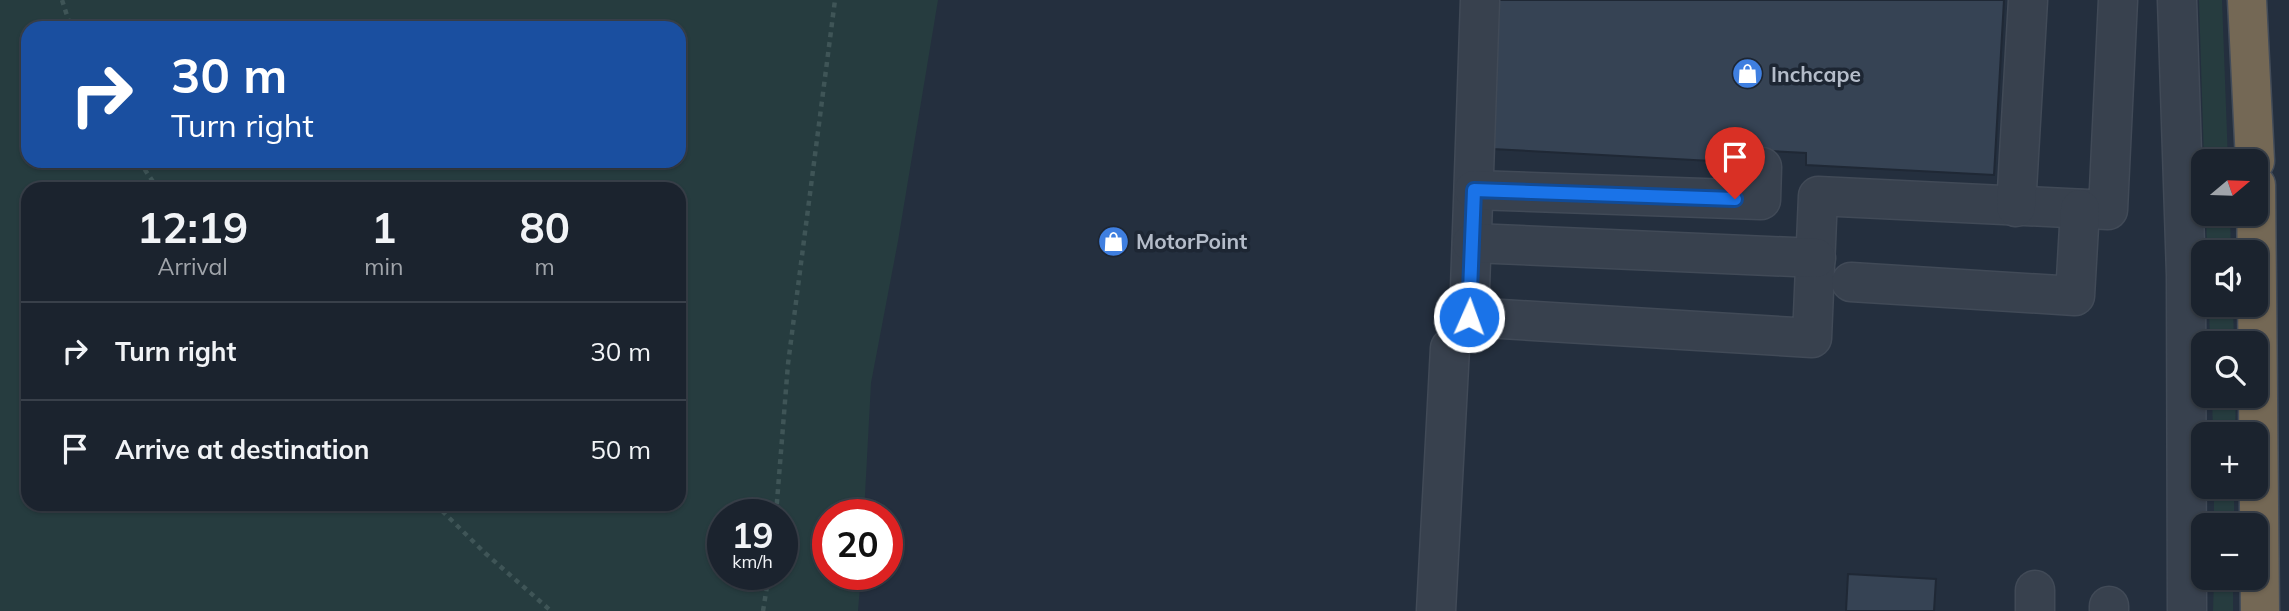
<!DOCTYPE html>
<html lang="en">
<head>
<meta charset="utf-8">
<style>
  body { margin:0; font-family:Mulish,sans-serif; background:#282f3a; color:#f1f3f6; height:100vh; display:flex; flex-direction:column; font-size:26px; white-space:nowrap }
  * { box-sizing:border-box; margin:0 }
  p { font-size:23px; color:#a0a4aa }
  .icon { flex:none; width:38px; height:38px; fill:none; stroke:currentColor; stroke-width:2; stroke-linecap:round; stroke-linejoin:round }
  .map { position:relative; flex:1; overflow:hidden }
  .sheet { position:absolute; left:21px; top:182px; width:665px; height:329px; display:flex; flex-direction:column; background:#1b232e; border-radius:21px; box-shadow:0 2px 5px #0004,0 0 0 2px #39404a }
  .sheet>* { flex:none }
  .hud { position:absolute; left:21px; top:21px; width:665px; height:147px; border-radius:21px; box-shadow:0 2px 5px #0004,0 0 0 2px #39404a; background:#1a4fa0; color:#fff; overflow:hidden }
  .needle { width:46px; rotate:71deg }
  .fabs { position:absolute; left:2191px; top:149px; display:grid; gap:14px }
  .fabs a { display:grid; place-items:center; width:77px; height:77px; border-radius:14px; background:#1b232e; box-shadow:0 2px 5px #0004,0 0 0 2px #39404a; font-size:35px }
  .speed { position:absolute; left:707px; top:499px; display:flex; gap:14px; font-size:35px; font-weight:700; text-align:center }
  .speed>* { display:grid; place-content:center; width:91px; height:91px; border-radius:50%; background:#1b232e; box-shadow:0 2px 5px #0004,0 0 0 2px #39404a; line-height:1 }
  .speed small { font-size:18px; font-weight:400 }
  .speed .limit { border:10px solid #d22; background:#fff; color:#111 }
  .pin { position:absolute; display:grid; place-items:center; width:60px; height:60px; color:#fff; margin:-72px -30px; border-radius:50% 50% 50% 0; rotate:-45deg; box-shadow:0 0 7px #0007 }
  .pin .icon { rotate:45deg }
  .me { position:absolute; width:77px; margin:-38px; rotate:2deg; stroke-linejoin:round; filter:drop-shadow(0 0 5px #0008) }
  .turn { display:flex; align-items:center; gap:24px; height:147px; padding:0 35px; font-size:32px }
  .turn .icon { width:91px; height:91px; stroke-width:2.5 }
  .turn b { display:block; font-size:49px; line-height:60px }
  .eta { display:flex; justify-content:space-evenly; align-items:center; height:119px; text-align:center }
  .eta b { font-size:42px; font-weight:700; line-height:49px }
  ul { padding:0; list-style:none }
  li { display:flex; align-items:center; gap:21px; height:98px; padding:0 35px; border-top:2px solid #39404a }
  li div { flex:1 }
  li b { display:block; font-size:26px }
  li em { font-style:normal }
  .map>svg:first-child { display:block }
</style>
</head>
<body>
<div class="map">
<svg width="2289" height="611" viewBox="0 0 2289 611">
  <rect width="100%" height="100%" fill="#242f3e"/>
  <g fill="#263c3f" fill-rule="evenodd">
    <path d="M0,0H938L898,241L871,383L864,514H828V574H861L858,611H0ZM679,28V161H28V28ZM28,189H679V504H28ZM782,514V574H723V514Z"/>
    <path d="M2199,0H2222L2228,161H2204Z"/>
    <path d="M2206,214H2230L2231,252H2207Z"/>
    <path d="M2209,305H2233L2234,343H2210Z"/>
    <path d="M2212,396H2236L2235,434H2213Z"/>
    <rect x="2214" y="487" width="20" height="38"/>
    <path d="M2214,578H2233V611H2213Z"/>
  </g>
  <g fill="#364354" stroke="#1f2835" stroke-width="2">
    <path d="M1499,0H2004L1994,175L1806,165V153L1731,149L1730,162L1492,149Z"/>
    <path d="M1848,574L1936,579L1934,611H1846Z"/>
  </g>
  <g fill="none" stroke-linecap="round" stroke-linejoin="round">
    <defs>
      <g id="minor">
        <path d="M1480,0L1469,317L1812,338L1818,196L2108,210L2118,0"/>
        <path d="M2177,0L2186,275L2187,611"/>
        <path d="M1474,190L1761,200L1762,167"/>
        <path d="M2016,207L2028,0"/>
        <path d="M1472,243L1816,258"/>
        <path d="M1851,282L2075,296L2080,209"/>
        <path d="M1436,611L1450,348"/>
        <path d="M2035,611V590"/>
        <path d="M2109,611V606"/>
      </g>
      <g id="highway">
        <path d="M2247,0L2255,161"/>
        <path d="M2256,185L2260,611"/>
      </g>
    </defs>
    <use href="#minor" stroke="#414a57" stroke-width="41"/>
    <use href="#highway" stroke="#434c59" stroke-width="41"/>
    <g stroke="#3f5557" stroke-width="4.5" stroke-dasharray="5 5" stroke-linecap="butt">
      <path d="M62,0L71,28"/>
      <path d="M139,161L158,189"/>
      <path d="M435,504L485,553L551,611"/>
      <path d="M776,514L788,364L835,0"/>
      <path d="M763,611L769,574"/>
    </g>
    <use href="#minor" stroke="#38414e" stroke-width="38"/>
    <use href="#highway" stroke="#746855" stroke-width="38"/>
  </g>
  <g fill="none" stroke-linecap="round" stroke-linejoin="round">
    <defs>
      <path id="route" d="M1469,317L1474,190L1735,199"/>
    </defs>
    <use href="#route" stroke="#114b97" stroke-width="18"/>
    <use href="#route" stroke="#1a73e8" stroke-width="12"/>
  </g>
  <defs>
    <symbol id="shop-disc" viewBox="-11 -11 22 22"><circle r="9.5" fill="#3f7fe0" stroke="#1d2633"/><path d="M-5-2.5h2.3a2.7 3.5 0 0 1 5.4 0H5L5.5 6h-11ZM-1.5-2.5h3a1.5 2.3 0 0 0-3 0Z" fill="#fff"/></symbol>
  </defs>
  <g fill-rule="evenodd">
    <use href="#shop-disc" x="1730" y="56" width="35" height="35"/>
    <use href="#shop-disc" x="1096" y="224" width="35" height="35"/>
  </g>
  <g text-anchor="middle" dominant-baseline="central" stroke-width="7" stroke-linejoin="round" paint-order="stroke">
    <g font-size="21" font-weight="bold" fill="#b4bcc9" stroke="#1d2633" text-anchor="start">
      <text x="1771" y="74">Inchcape</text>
      <text x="1136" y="241">MotorPoint</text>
    </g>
  </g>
</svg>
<div class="fabs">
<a><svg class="needle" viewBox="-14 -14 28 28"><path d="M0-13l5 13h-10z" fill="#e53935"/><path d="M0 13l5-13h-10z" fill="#a0a4aa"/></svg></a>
<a><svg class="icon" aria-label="sound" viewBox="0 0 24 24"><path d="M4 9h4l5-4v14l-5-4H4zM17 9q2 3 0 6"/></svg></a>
<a><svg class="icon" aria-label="search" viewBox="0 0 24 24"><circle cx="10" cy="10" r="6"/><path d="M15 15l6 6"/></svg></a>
<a>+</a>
<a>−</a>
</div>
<div class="speed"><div>19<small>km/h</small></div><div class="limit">20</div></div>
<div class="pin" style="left:1735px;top:199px;background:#d93025"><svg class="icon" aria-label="arrive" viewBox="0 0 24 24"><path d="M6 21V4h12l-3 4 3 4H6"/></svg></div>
<svg class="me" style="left:1469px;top:317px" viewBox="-20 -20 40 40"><circle r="17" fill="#1a73e8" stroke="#fff" stroke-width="3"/><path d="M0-11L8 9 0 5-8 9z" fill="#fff"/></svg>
<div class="hud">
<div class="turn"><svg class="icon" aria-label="right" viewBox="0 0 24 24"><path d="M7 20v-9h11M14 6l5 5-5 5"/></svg><div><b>30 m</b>Turn right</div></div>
</div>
<section class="sheet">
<div class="eta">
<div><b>12:19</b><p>Arrival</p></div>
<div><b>1</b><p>min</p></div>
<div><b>80</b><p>m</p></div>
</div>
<ul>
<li><svg class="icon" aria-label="right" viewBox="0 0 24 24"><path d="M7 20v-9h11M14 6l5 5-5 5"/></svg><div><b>Turn right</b></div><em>30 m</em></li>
<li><svg class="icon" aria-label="arrive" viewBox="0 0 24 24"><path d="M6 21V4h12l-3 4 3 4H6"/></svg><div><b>Arrive at destination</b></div><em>50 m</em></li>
</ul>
</section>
</div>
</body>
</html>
